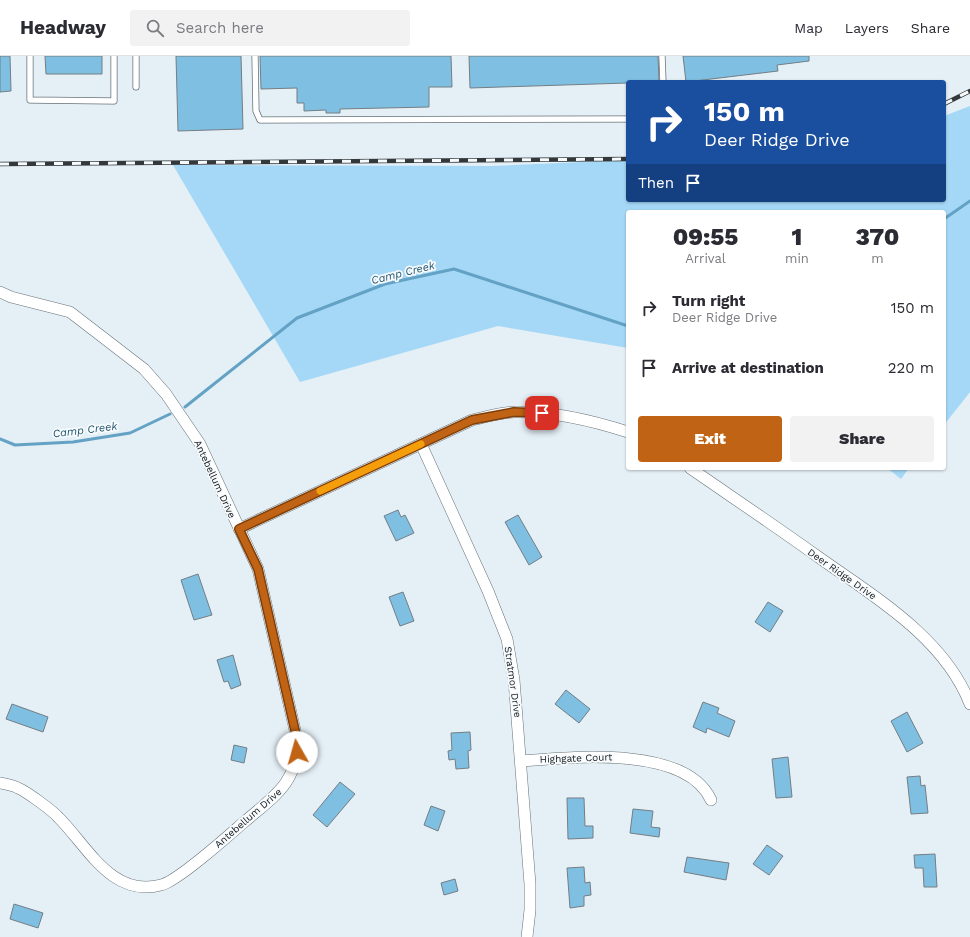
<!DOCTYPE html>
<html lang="en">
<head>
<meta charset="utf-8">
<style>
  body { margin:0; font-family:"Work Sans",sans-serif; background:#f2f2f3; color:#2b2b33; height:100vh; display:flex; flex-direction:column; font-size:15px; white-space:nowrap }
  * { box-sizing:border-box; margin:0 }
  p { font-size:13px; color:#7c7c81 }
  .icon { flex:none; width:22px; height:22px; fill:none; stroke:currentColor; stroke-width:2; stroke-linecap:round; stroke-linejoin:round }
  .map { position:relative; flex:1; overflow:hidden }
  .panel { position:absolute; left:626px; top:154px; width:320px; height:260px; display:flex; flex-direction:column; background:#fff; border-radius:4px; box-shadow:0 1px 3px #0004 }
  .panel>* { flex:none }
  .guide { position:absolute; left:626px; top:24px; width:320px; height:122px; border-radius:4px; box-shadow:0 1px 3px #0004; background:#1a4fa0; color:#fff; overflow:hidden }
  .pin { position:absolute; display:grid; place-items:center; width:34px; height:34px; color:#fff; margin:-17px; border-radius:8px; box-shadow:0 2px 6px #0006 }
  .me { position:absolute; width:44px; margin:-22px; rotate:353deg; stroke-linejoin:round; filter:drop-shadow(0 0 3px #0008) }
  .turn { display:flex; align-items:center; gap:14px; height:84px; padding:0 12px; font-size:18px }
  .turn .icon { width:52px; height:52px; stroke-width:2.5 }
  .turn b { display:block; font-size:28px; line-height:34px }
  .then { display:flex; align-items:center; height:38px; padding:0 12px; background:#0003; gap:8px; font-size:15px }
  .eta { display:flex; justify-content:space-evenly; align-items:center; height:68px; text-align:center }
  .eta b { font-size:24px; font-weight:800; line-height:28px }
  .cta { display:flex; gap:8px; margin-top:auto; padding:8px 12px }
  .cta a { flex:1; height:46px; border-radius:4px; background:#c06314; color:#fff; font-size:16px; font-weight:800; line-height:46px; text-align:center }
  .cta a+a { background:#f2f2f3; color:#2b2b33 }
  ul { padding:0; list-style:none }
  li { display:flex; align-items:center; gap:12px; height:60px; padding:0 12px }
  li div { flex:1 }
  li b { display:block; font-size:15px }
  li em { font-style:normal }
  header { display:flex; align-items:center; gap:24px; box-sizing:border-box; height:56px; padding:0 20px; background:#fff; border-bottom:1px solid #e1e1e2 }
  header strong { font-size:19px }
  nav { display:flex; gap:22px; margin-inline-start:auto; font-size:14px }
  .search { width:280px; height:36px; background:#f2f2f3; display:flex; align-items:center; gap:10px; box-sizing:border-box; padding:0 14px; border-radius:4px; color:#7c7c81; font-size:15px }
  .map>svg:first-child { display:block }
</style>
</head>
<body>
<header>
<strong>Headway</strong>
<div class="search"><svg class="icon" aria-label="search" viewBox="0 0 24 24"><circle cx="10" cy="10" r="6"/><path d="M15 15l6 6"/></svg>Search here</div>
<nav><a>Map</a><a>Layers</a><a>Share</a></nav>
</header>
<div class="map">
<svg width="970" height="881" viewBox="0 0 970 881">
  <rect width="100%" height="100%" fill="#e4eff6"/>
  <g fill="#a5d8f6">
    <path d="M970,50V336L944,369V156H628V292L498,270L300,326L173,109L492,110L628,104V144H944V60Z"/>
    <path d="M887,412H909L901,423Z"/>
  </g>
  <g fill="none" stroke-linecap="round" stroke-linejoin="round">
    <g stroke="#63a2c4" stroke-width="3">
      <path d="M944,163L970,145"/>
      <path d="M185,351L297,262L385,228L454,213L628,270"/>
      <path d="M0,383L15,389L73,386L130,377L170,358"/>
    </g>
  </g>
  <g fill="#7fbfe2" stroke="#747e84">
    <path d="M0,0H10L11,35L0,36Z"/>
    <path d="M45,0H102V18H46Z"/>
    <path d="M176,0H241L243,73L178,75Z"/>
    <path d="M260,0H451L452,31H429V51L340,53V57H326V54L304,55V47H297V32L261,33Z"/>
    <path d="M469,0H658L659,26L470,32Z"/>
    <path d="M683,0H809V5L777,9L778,15L686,26Z"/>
    <path d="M398,454L401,461L405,459L414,477L396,485L384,460Z"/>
    <path d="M518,459L542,501L529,509L505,466Z"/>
    <path d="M198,518L212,559L194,564L181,524Z"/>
    <path d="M403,536L414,565L400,570L389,541Z"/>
    <path d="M768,546L783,555L770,576L755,566Z"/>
    <path d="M233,599L241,629L231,633L228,625L224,626L217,604Z"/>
    <path d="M566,634L590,653L579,667L555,648Z"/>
    <path d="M703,646L719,652L717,657L735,665L729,681L707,672L706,677L693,671Z"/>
    <path d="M12,648L48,661L43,676L6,663Z"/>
    <path d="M907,656L923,687L907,696L891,665Z"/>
    <path d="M470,676L471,694L468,695L469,712L456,713L455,703L449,704L448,695L452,694L451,677Z"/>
    <path d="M234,689L247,692L244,707L231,704Z"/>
    <path d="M788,701L792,741L776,742L772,703Z"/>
    <path d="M920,720L921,730L925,729L928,757L911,758L907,721Z"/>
    <path d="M340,726L355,738L327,771L313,759Z"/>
    <path d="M567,742H584L585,770H593V782L568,783Z"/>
    <path d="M431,750L445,755L438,775L424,769Z"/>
    <path d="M633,753L653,755L651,771L660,772L659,781L630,777Z"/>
    <path d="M767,789L783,800L769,819L753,808Z"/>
    <path d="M935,798L937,831H924L923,812H915L914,799Z"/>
    <path d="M687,801L729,807L726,824L684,816Z"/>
    <path d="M584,811L585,827L590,826L591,839L584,840V850L570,852L567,812Z"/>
    <path d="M455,823L458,835L444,839L441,827Z"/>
    <path d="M14,848L43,857L38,872L10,863Z"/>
  </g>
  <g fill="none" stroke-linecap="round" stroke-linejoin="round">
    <defs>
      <g id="service">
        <path d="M30,0V44L114,45V0"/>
        <path d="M136,0V31"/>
        <path d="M255,0L256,55L260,64L628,63"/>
        <path d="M662,0L663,26"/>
      </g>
      <g id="minor">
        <path d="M0,236L11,241L70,256L144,313L166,338L200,388L258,513L297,683C299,727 273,741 243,767C228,780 178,825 161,829C112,842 88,791 59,762C52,754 27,736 18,732C12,729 6,728 0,727"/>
        <path d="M421,388L488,535L507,583L514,624L530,828V854L527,881"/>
        <path d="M690,412C732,441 775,470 817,500C873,540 944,581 970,648"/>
        <path d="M239,473L472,364C486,361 501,356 515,356C554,355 591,364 628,376"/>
        <path d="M521,705C571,701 686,689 711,744"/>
      </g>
    </defs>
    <use href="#service" stroke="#687278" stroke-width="7"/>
    <use href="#minor" stroke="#687278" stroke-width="12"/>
    <use href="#service" stroke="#fff" stroke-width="5.5"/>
    <use href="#minor" stroke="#fff" stroke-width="11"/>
    <defs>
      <g id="rail">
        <path d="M944,48L970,35"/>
        <path d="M0,108L628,103"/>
      </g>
    </defs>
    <use href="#rail" stroke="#33383b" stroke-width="4.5"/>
    <use href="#rail" stroke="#f7fbfe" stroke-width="3" stroke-dasharray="9" stroke-linecap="butt"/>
  </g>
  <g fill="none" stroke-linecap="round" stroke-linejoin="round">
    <defs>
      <path id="route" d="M297,696V683L258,513L239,473L472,364L514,356L542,357"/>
    </defs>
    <use href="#route" stroke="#7d400d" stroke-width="10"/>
    <use href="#route" stroke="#c06314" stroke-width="7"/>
    <path stroke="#f59e0b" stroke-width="7" d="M320,435L421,388"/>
  </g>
  <g text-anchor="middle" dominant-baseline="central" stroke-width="3.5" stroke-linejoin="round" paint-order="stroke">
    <g font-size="10" fill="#131719" stroke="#f7fbfe">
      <text transform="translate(215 423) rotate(65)">Antebellum Drive</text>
      <text transform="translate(842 518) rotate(35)">Deer Ridge Drive</text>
      <text transform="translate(513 626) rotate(82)">Stratmor Drive</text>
      <text transform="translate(576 702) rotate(-2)">Highgate Court</text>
      <text transform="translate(248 762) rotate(-41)">Antebellum Drive</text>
    </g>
    <g font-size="11" font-style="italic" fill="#22546d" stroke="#f7fbfe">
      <text transform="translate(403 217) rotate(-14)">Camp Creek</text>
      <text transform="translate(85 374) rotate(-7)">Camp Creek</text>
    </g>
  </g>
</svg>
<div class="pin" style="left:542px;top:357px;background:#d93025"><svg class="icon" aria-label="arrive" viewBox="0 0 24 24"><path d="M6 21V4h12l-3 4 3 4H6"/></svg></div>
<svg class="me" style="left:297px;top:696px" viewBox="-20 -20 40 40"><circle r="19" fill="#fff"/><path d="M0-13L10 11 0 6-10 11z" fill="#c06314"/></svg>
<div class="guide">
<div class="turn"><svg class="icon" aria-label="right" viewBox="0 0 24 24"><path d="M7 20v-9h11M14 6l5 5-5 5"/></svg><div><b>150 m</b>Deer Ridge Drive</div></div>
<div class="then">Then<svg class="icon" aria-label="arrive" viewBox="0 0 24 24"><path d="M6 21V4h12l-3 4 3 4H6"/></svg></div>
</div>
<section class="panel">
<div class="eta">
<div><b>09:55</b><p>Arrival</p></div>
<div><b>1</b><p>min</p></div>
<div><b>370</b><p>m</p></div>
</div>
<ul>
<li><svg class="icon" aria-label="right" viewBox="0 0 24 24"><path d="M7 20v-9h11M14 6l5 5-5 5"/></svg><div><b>Turn right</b><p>Deer Ridge Drive</p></div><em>150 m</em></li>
<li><svg class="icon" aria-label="arrive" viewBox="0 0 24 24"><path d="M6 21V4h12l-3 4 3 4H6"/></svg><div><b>Arrive at destination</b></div><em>220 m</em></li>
</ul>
<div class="cta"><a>Exit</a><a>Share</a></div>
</section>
</div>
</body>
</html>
